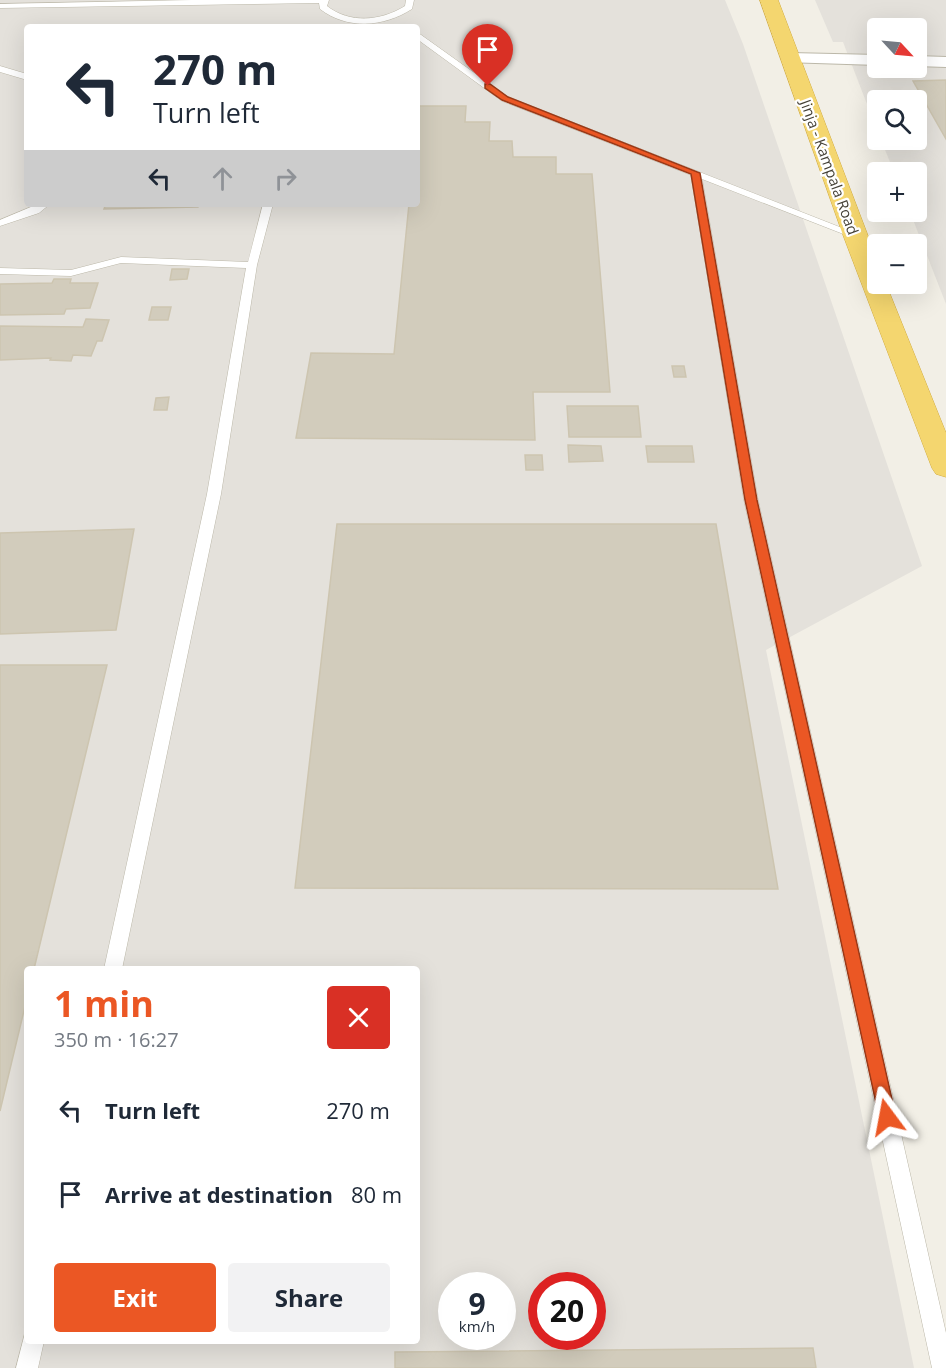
<!DOCTYPE html>
<html lang="en">
<head>
<meta charset="utf-8">
<style>
  body { margin:0; font-family:"Open Sans",sans-serif; background:#f2f2f3; color:#1f2937; height:100vh; display:flex; flex-direction:column; font-size:22px; white-space:nowrap }
  * { box-sizing:border-box; margin:0 }
  p { font-size:20px; color:#747a83 }
  .icon { flex:none; width:33px; height:33px; fill:none; stroke:currentColor; stroke-width:2; stroke-linecap:round; stroke-linejoin:round }
  .map { position:relative; flex:1; overflow:hidden }
  .panel { position:absolute; left:24px; top:966px; width:396px; height:378px; display:flex; flex-direction:column; background:#fff; border-radius:6px; box-shadow:0 6px 24px #0002 }
  .panel>* { flex:none }
  .hud { position:absolute; left:24px; top:24px; width:396px; height:183px; border-radius:6px; box-shadow:0 6px 24px #0002; background:#fff; color:#1f2937; overflow:hidden }
  .needle { width:39px; rotate:116deg }
  .controls { position:absolute; left:867px; top:18px; display:grid; gap:12px }
  .controls a { display:grid; place-items:center; width:60px; height:60px; border-radius:6px; background:#fff; box-shadow:0 6px 24px #0002; font-size:30px }
  .speed { position:absolute; left:438px; top:1272px; display:flex; gap:12px; font-size:30px; font-weight:700; text-align:center }
  .speed>* { display:grid; place-content:center; width:78px; height:78px; border-radius:50%; background:#fff; box-shadow:0 6px 24px #0002; line-height:1 }
  .speed small { font-size:15px; font-weight:400 }
  .speed .limit { border:9px solid #d22; background:#fff; color:#111 }
  .pin { position:absolute; display:grid; place-items:center; width:51px; height:51px; color:#fff; margin:-62px -26px; border-radius:50% 50% 50% 0; rotate:-45deg; box-shadow:0 0 6px #0007 }
  .pin .icon { rotate:45deg }
  .me { position:absolute; width:66px; margin:-33px; rotate:347deg; stroke-linejoin:round; filter:drop-shadow(0 0 4px #0008) }
  .turn { display:flex; align-items:center; gap:21px; height:126px; padding:0 30px; font-size:27px }
  .turn .icon { width:78px; height:78px; stroke-width:2.5 }
  .turn b { display:block; font-size:42px; line-height:51px }
  .lanes { display:flex; align-items:center; height:57px; padding:0 30px; background:#0003; justify-content:center; gap:30px; direction:ltr }
  .lanes .off { opacity:.35 }
  .round { display:grid; place-items:center; flex:none; width:63px; height:63px; border-radius:6px; background:#f2f2f3 }
  .overview { display:flex; align-items:center; justify-content:space-between; height:102px; padding:0 30px }
  h1 { font-size:36px; font-weight:700; line-height:45px; color:#eb5724 }
  .primary-button { display:flex; gap:12px; margin-top:auto; padding:12px 30px }
  .primary-button a { flex:1; height:69px; border-radius:6px; background:#eb5724; color:#fff; font-size:24px; font-weight:700; line-height:69px; text-align:center }
  .primary-button a+a { background:#f2f2f3; color:#1f2937 }
  ul { padding:0; list-style:none }
  li { display:flex; align-items:center; gap:18px; height:84px; padding:0 30px }
  li div { flex:1 }
  li b { display:block; font-size:22px }
  li em { font-style:normal }
  .map>svg:first-child { display:block }
</style>
</head>
<body>
<div class="map">
<svg width="946" height="1368" viewBox="0 0 946 1368">
  <rect width="100%" height="100%" fill="#f2efe6"/>
  <g fill="#e4e1db" fill-rule="evenodd">
    <path d="M0,0H725L743,44L922,566L766,650L914,1368H0ZM27,27H417V204H27ZM27,969H417V1341H27ZM452,1286H502V1336H452ZM542,1286H592V1336H542Z"/>
    <path d="M815,0H946V304L910,212H916V172H894L881,140H916V100H878L877,130L843,42H833ZM878,28H916V68H878Z"/>
  </g>
  <g fill="#d2ccbc" stroke="#cdc5b0" stroke-width="1.5">
    <path d="M946,80V139L913,81Z"/>
    <path d="M417,106H466L465,122H490L489,141H512L513,157H556V174H592L610,392H533L535,440L296,438L311,353L394,354L409,204H417Z"/>
    <path d="M106,204H199L198,207L104,209Z"/>
    <path d="M172,269H189L187,279L170,280Z"/>
    <path d="M54,279H71L70,283H98L90,308L66,309L64,314L0,315V284L52,283Z"/>
    <path d="M152,307H171L168,320H149Z"/>
    <path d="M86,319L109,320L102,341H97L91,356L73,355L71,361L50,360L51,358L0,360V326L83,327Z"/>
    <path d="M672,366H684L686,377H674Z"/>
    <path d="M169,397L167,410H154L156,398Z"/>
    <path d="M567,406H638L641,437H569Z"/>
    <path d="M568,445L601,446L603,461L569,462Z"/>
    <path d="M646,446H692L694,462H648Z"/>
    <path d="M525,455H542L543,470H526Z"/>
    <path d="M337,524H716L778,889L295,888Z"/>
    <path d="M134,529L116,630L0,634V533Z"/>
    <path d="M0,665H107L34,969H27V998L0,1111Z"/>
    <path d="M813,1348L816,1368H395V1352Z"/>
  </g>
  <g fill="none" stroke-linecap="round" stroke-linejoin="round">
    <defs>
      <g id="lane">
        <path d="M192,0H329L327,6C350,24 381,21 405,6L406,0H414L412,9C384,27 347,30 320,9L319,3L0,8V4Z"/>
        <path d="M417,32L508,97L860,235L851,237L702,179L758,500L946,1333V1368H932L744,500L691,175L502,101L417,39Z"/>
        <path d="M0,66L27,74V80L0,72Z"/>
        <path d="M38,204H50L39,213L0,226V220Z"/>
        <path d="M263,204H273L257,265L221,494L122,969H104L207,494L246,268L121,263L71,276L0,274V268L71,270L121,257L248,262Z"/>
        <path d="M25,1333L27,1341H44L38,1368H16Z"/>
      </g>
      <g id="street">
        <path d="M790,53L878,55V65L784,62L781,58Z"/>
        <path d="M916,56L946,57V67L916,66Z"/>
      </g>
      <path id="highway" d="M760,0H778L878,262V284H886L946,433V477L936,474L932,468L843,235Z"/>
    </defs>
    <use href="#lane" stroke="#bcb8a9" stroke-width="1"/>
    <use href="#street" stroke="#bcb8a9" stroke-width="2"/>
    <use href="#highway" stroke="#d2ac40" stroke-width="1"/>
    <use href="#lane" fill="#fff" fill-rule="evenodd"/>
    <use href="#street" fill="#fff" fill-rule="evenodd"/>
    <use href="#highway" fill="#f4d66f" fill-rule="evenodd"/>
  </g>
  <path fill="#eb5724" stroke="#993917" stroke-width="1.5" d="M485,84H490L508,97L700,173L757,500L896,1117L894,1122L887,1125L881,1122L879,1117L745,500L691,174L502,100L485,88Z"/>
  <g text-anchor="middle" dominant-baseline="central" stroke-width="4.5" stroke-linejoin="round" paint-order="stroke">
    <g font-size="15" fill="#444036" stroke="#fff">
      <text transform="translate(830 167) rotate(70)">Jinja - Kampala Road</text>
    </g>
  </g>
</svg>
<div class="controls">
<a><svg class="needle" viewBox="-14 -14 28 28"><path d="M0-13l5 13h-10z" fill="#e53935"/><path d="M0 13l5-13h-10z" fill="#747a83"/></svg></a>
<a><svg class="icon" aria-label="search" viewBox="0 0 24 24"><circle cx="10" cy="10" r="6"/><path d="M15 15l6 6"/></svg></a>
<a>+</a>
<a>−</a>
</div>
<div class="speed"><div>9<small>km/h</small></div><div class="limit">20</div></div>
<div class="pin" style="left:488px;top:86px;background:#d93025"><svg class="icon" aria-label="arrive" viewBox="0 0 24 24"><path d="M6 21V4h12l-3 4 3 4H6"/></svg></div>
<svg class="me" style="left:887px;top:1117px" viewBox="-20 -20 40 40"><path d="M0-17L14 15 0 8-14 15z" fill="#eb5724" stroke="#fff" stroke-width="4"/></svg>
<div class="hud">
<div class="turn"><svg class="icon" aria-label="left" viewBox="0 0 24 24"><path d="M17 20v-9H6M10 6l-5 5 5 5"/></svg><div><b>270 m</b>Turn left</div></div>
<div class="lanes"><svg class="icon" aria-label="left" viewBox="0 0 24 24"><path d="M17 20v-9H6M10 6l-5 5 5 5"/></svg><svg class="icon off" aria-label="ahead" viewBox="0 0 24 24"><path d="M12 20V5M6 11l6-6 6 6"/></svg><svg class="icon off" aria-label="right" viewBox="0 0 24 24"><path d="M7 20v-9h11M14 6l5 5-5 5"/></svg></div>
</div>
<section class="panel">
<div class="overview"><div><h1>1 min</h1><p>350 m · 16:27</p></div><a class="round" style="background:#d93025;color:#fff"><svg class="icon" aria-label="close" viewBox="0 0 24 24"><path d="M6 6l12 12M18 6L6 18"/></svg></a></div>
<ul>
<li><svg class="icon" aria-label="left" viewBox="0 0 24 24"><path d="M17 20v-9H6M10 6l-5 5 5 5"/></svg><div><b>Turn left</b></div><em>270 m</em></li>
<li><svg class="icon" aria-label="arrive" viewBox="0 0 24 24"><path d="M6 21V4h12l-3 4 3 4H6"/></svg><div><b>Arrive at destination</b></div><em>80 m</em></li>
</ul>
<div class="primary-button"><a>Exit</a><a>Share</a></div>
</section>
</div>
</body>
</html>
